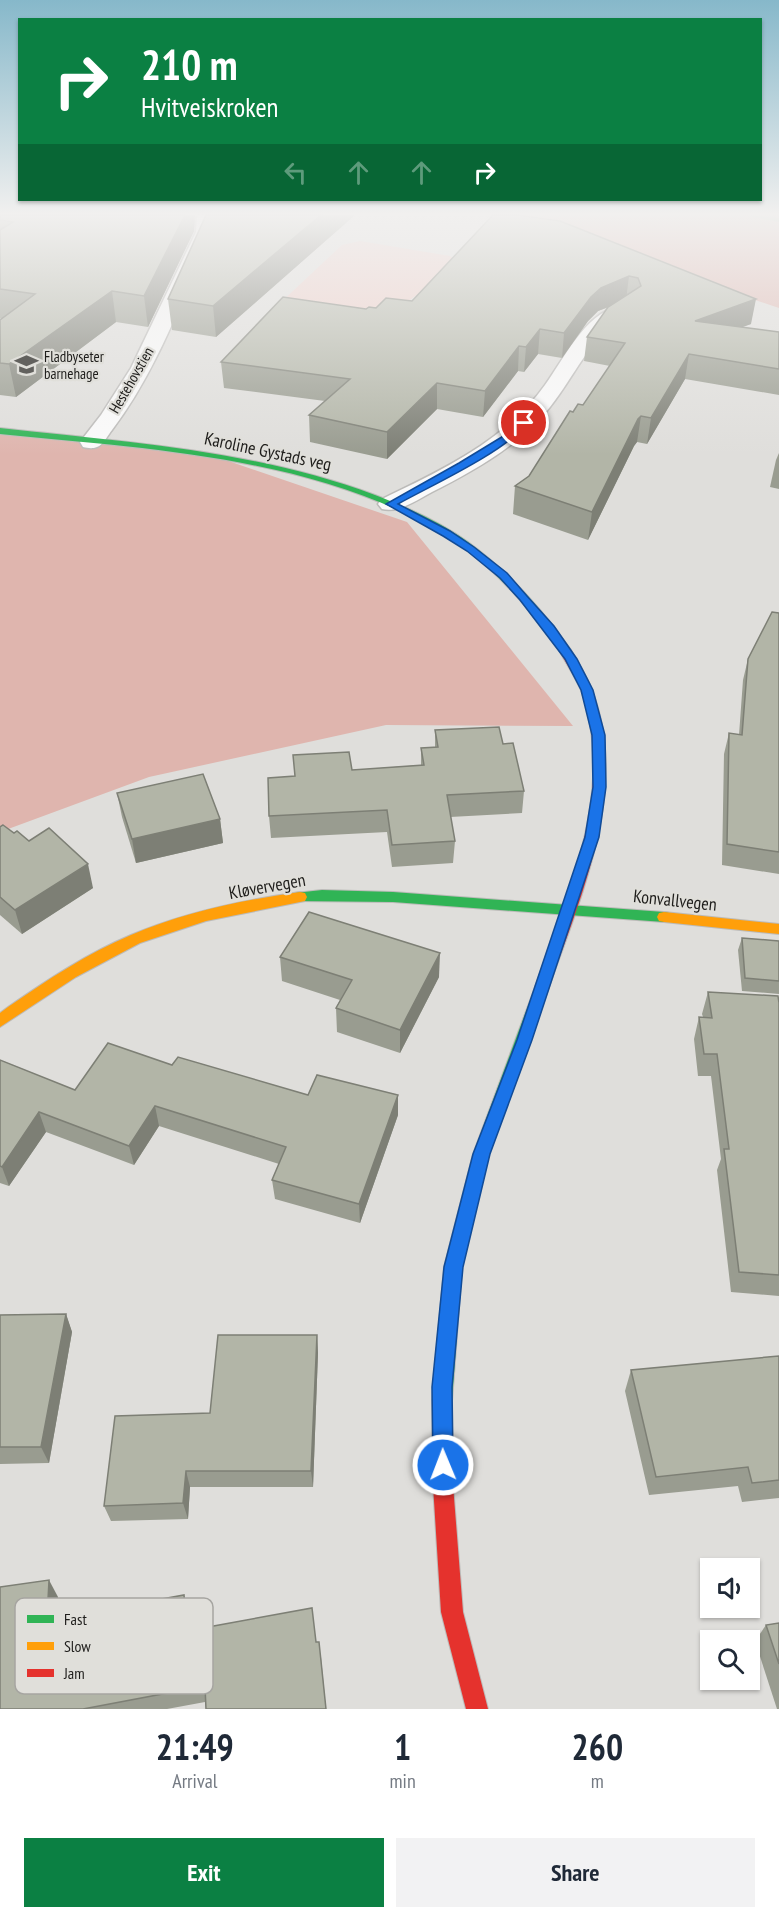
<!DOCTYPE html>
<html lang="en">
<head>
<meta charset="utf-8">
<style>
  body { margin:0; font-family:"PT Sans Narrow",sans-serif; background:#f2f2f3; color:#1f2937; height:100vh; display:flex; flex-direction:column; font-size:22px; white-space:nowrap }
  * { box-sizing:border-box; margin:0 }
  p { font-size:20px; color:#747a83 }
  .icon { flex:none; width:33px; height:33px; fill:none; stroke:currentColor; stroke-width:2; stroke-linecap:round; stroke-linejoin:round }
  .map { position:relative; height:1709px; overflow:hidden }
  .sheet { display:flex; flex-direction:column; background:#fff; flex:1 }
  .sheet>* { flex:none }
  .hud { position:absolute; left:18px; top:18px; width:744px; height:183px; border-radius:0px; box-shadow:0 2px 4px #0004; background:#0b8043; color:#fff; overflow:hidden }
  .buttons { position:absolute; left:700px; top:1558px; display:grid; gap:12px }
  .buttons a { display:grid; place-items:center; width:60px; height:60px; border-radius:0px; background:#fff; box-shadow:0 2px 4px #0004; font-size:30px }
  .pin { position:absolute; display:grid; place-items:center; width:51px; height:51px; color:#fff; margin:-26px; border:3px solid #fff; border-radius:50%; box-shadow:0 2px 6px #0007 }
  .me { position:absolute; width:66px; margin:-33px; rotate:359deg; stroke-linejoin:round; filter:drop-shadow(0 0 4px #0008) }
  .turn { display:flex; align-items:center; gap:21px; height:126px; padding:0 24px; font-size:27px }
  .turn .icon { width:78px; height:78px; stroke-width:2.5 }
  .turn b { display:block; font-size:42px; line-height:51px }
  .lanes { display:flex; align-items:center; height:57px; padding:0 24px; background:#0003; justify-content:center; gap:30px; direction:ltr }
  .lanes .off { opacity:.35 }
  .eta { display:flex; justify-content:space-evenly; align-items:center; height:102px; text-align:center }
  .eta b { font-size:36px; font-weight:700; line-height:42px }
  .button { display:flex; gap:12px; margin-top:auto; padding:12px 24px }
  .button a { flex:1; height:69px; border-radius:0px; background:#0b8043; color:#fff; font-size:24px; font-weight:700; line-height:69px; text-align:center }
  .button a+a { background:#f2f2f3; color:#1f2937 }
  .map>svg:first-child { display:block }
</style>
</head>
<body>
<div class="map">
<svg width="779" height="1709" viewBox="0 0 779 1709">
  <rect width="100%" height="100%" fill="#dfdedb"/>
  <path fill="#f0cdc7" d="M360,241L450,256L454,259L425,289L407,302L357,318L278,305L342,245Z"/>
  <g fill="#dfb5ae">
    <path d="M499,215H779V308Z"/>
    <path d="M0,428L208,454L407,522L573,726L386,725L149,777L0,832Z"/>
  </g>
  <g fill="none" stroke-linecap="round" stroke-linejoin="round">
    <path fill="#94be9d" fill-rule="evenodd" d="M750,215L779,218V222L753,217Z"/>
    <defs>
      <g id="street">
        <path d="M197,215H213L212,232C182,299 157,371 112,430C108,435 103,445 97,447C92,449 88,448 83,447L80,442L101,415L131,368L196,232Z"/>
        <path d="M618,306L625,308L627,312L625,316C589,338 575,376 550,407C520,445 475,470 432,492C417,500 399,513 382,509L378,504L382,499C441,471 506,440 545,385C564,359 584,315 618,306Z"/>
      </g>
      <g id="fast">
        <path d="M0,428C126,442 255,450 375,495C407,507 440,522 468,542C508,571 542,609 571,650L565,653L561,652C532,612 500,573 458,544C331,457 149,449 0,434Z"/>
        <path d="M322,890L393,892L664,912L669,913L671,917L669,921L664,922L393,902L295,901L293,897L295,893Z"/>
        <path d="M542,981L547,983L549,987L489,1154L462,1267L452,1401L449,1408L442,1411L435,1408L432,1401L444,1267L473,1154L535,987L537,983Z"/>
      </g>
      <g id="slow">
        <path d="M300,892L305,893L307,897L305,901L206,921L140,943L76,977L0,1027V1013L8,1007C47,980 88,953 131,935C185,912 243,900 300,892Z"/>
        <path d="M664,912L779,924V934L664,922L659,921L657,917L659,913Z"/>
      </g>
      <g id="jam">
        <path d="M565,647L571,650C578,663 587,676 592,690C630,787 581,896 549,987L547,991H537L535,987C567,896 617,788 581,690C575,677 566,663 559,650Z"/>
        <path d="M442,1391L449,1394L452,1401L453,1485L463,1612L488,1709H466L441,1612L433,1485L432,1401L435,1394Z"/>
      </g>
    </defs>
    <use href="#street" stroke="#bcbbb9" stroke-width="3"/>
    <use href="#fast" stroke="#bcbbb9" stroke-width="2"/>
    <use href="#slow" stroke="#bcbbb9" stroke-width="2"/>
    <use href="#jam" stroke="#bcbbb9" stroke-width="2"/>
    <use href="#street" fill="#fafafa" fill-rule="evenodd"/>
    <use href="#fast" fill="#30b455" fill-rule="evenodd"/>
    <use href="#slow" fill="#ff9f0a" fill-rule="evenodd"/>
    <use href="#jam" fill="#e5322d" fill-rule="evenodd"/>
  </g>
  <g fill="#999c90">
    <path d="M0,215H195L194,231L148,327L116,322L16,397L0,395V320L1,319L0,318Z"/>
    <path d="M206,215H355L216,337L172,330L168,299Z"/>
    <path d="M493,215L751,324L741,327L779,332V395L685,379L647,444L637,442L634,446L588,540L513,514L515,486L529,476L573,412L583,405L610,366L584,361L587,337L609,307L598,311L588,321L562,358L538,354L524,372L518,371L483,417L437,409L387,459L310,442L309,415L325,401L224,388L221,362L366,309L412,301Z"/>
    <path d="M779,453V489L770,487L776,460Z"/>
    <path d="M779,613V874L722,865L724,754L729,733L739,735L743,680L748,659Z"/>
    <path d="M435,730L503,744L524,791L522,813L450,817L455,841L453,863L392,867L387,832L271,838L269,816L352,770L421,765V748L435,747Z"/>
    <path d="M117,793L220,819L223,843L136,863L122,817Z"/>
    <path d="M0,827L29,841L93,888L22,934L0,915Z"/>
    <path d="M742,938L779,941V994L742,991L738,950Z"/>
    <path d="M280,957L439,977L400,1053L337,1032L336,1008L340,1000L282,981Z"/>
    <path d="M708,992L779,1003V1296L731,1292L717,1170L721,1159L711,1076H698L694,1039L699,1017H703L702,1014Z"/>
    <path d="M0,1060L75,1090L172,1065L308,1095H398V1115L360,1223L275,1199L272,1180L279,1164L159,1126L134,1165L46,1132L9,1186L0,1183Z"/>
    <path d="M66,1314L72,1332L49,1463L0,1464V1315Z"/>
    <path d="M317,1335L318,1353L313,1487H190L188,1519L111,1521L104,1506L210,1413Z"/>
    <path d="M779,1356V1498L742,1502L738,1486L649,1495L625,1391L631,1370Z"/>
    <path d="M58,1597L57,1618L189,1611L190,1630L316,1642L321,1657L326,1709H206L205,1702L167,1709H0Z"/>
    <path d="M779,1623V1709H777L755,1641L766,1625Z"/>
  </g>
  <g fill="#7d7f75">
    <path d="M185,215H195L194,231L148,327L144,296Z"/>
    <path d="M321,215H355L216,337L213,306Z"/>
    <path d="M629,276L626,300L598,311L588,321L562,358L564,333L591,297L601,288Z"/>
    <path d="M112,291L116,322L16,397L9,364Z"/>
    <path d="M756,299L751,324L691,346L695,321Z"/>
    <path d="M540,329L538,354L524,372L526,347Z"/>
    <path d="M519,346L518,371L483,417L485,391Z"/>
    <path d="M689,354L685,379L647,444L651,418Z"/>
    <path d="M437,383V409L387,459V432Z"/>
    <path d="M641,416L637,442L634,446L588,540L592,512L638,419Z"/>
    <path d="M220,819L223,843L136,863L132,839Z"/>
    <path d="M88,864L93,888L22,934L15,910Z"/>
    <path d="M440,953L439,977L400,1053V1030Z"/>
    <path d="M398,1095V1115L360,1223L359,1204Z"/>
    <path d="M155,1106L159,1126L134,1165L129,1146Z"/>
    <path d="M39,1112L46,1132L9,1186L2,1167Z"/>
    <path d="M66,1314L72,1332L49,1463L41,1447Z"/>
    <path d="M317,1335L318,1353L313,1487L311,1471Z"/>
    <path d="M186,1471L190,1487L188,1519L183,1503Z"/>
    <path d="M49,1580L58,1597L57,1636L47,1620Z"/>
    <path d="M184,1595L189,1611L191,1647L186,1631Z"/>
  </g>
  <g fill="#b2b5a7" stroke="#7d7f75" stroke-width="1.5">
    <path d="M0,215H185L144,296L112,291L9,364L0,363V320L35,294L0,289V230L13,222L0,220Z"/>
    <path d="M206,215H321L213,306L168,299Z"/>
    <path d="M493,215H517L560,221L756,299L695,321L779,332V369L689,354L651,418L641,416L638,419L592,512L515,486L529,476L570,411L573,412L578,404L583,405L625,343L587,337L608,307L641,286L638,278L629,276L601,288L591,297L564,333L540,329L526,347L519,346L485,391L437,383L387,432L309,415L350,379L221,362L283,297L366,309L369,307L376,308L386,298L412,301Z"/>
    <path d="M772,612L779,613V852L727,844L729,733L742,735L748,659Z"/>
    <path d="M499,727L503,744L513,743L524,791L447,795L455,841L392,845L387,810L269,816L268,778L295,776L293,755L349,752L352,770L424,765L421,748L438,747L435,730Z"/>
    <path d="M203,774L220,819L132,839L117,793Z"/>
    <path d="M3,825L14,833L17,831L29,841L49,828L88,864L15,910L0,897V827Z"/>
    <path d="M309,912L440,953L400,1030L336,1008L352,980L280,957Z"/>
    <path d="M742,938L779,941V981L745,978Z"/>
    <path d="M708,992L778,996L779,1003V1275L739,1272L724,1149H729L717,1054H704L699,1017L712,1018Z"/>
    <path d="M108,1043L172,1065L178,1057L308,1095L317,1075L398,1095L359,1204L272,1180L286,1147L155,1106L129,1146L39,1112L2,1167L0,1166V1060L75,1090Z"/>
    <path d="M66,1314L41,1447H0V1315Z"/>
    <path d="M218,1335H317L311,1471H186L183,1503L104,1506L115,1416L210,1413Z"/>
    <path d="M779,1356V1480L752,1483L748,1467L656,1477L631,1370Z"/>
    <path d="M49,1580L47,1620L184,1595L186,1631L312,1608L316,1642H319L326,1709H206L205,1686L83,1709H0V1587Z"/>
    <path d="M779,1623V1664L766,1625Z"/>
  </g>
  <linearGradient id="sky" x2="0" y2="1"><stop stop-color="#86b8ca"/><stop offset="0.47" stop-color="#f1f0ef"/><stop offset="1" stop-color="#f1f0ef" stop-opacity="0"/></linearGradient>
  <rect width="779" height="455" fill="url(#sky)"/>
  <path fill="#1a73e8" stroke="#114b97" stroke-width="1.5" d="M521,421L528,423C503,453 434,484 398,504L450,531L474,547L507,573L527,596L554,626L577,659L593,690L605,735L606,787L599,837L532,1040L490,1154L463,1267L452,1387L453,1465L450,1472L443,1475L436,1472L433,1465L432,1387L444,1267L473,1154L517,1040L585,837L593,787L592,735L581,690L565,659L520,600L500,578L467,551L443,536L386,504L459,463L510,432Z"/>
  <defs>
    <symbol id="school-bare" viewBox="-9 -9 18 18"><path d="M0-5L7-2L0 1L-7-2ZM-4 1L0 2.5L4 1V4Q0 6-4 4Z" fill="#62615e" stroke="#e0dfda" stroke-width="2.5" paint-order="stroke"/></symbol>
  </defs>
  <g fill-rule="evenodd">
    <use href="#school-bare" x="10" y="348" width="33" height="33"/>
  </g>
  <g text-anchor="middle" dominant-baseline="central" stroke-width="4.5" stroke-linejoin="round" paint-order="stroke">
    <g font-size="15" fill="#1e1d1b" stroke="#e0dfda" text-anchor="start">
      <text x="44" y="356">Fladbyseter<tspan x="44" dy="17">barnehage</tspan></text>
    </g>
    <g font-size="15" fill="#1e1d1b" stroke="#e0dfda">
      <text transform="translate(131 380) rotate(-60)">Hestehovstien</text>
    </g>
    <g font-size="18" fill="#1e1d1b" stroke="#e0dfda">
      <text transform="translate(268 451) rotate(12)">Karoline Gystads veg</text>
      <text transform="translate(267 886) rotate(-10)">Kløvervegen</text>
      <text transform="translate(675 900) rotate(6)">Konvallvegen</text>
    </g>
  </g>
  <rect x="15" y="1598" width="198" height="96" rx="9" fill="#e0dfda" stroke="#a6a5a1" stroke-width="1.5"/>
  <rect x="27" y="1615" width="27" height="8" fill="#30b455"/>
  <rect x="27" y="1642" width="27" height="8" fill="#ff9f0a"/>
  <rect x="27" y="1669" width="27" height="8" fill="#e5322d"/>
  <g font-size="16" fill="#1e1d1b">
    <text x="64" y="1625">Fast</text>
    <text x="64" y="1652">Slow</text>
    <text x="64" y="1679">Jam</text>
  </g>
</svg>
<div class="buttons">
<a><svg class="icon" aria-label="sound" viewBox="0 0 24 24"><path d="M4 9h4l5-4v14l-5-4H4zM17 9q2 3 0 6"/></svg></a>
<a><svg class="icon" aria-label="search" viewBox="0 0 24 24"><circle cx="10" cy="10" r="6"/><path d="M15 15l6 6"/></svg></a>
</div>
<div class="pin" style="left:524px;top:423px;background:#d93025"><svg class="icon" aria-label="arrive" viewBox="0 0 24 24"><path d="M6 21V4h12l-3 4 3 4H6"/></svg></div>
<svg class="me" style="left:443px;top:1465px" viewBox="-20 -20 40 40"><circle r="17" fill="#1a73e8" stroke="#fff" stroke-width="3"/><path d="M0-11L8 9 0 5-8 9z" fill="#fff"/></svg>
<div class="hud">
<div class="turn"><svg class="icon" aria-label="right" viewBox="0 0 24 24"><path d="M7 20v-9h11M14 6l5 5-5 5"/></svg><div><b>210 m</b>Hvitveiskroken</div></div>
<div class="lanes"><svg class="icon off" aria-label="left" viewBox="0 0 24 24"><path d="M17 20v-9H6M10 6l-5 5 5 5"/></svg><svg class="icon off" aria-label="ahead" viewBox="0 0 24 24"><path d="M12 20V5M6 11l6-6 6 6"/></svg><svg class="icon off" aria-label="ahead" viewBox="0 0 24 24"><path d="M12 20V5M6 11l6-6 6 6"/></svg><svg class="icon" aria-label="right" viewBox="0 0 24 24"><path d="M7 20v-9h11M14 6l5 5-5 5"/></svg></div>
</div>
</div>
<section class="sheet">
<div class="eta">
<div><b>21:49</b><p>Arrival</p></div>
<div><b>1</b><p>min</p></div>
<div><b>260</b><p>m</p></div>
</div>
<div class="button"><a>Exit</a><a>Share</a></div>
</section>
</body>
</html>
